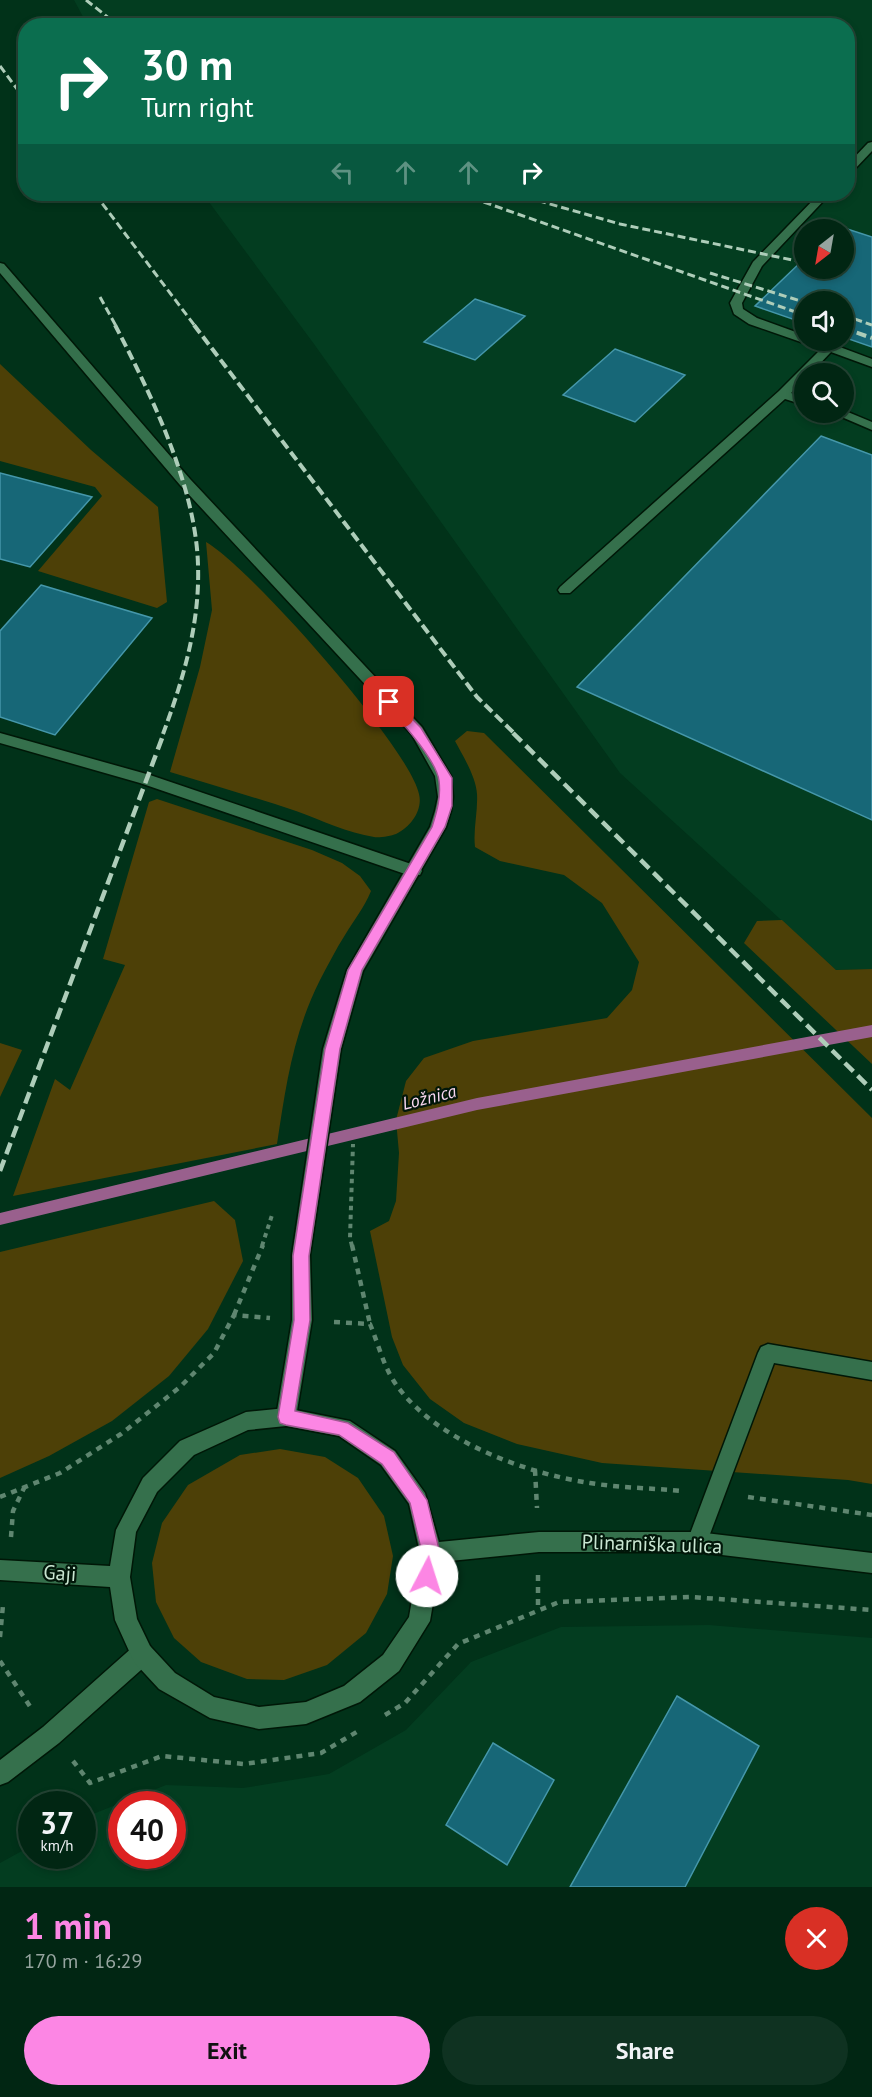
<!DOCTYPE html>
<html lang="en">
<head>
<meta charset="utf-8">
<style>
  body { margin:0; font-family:"PT Sans",sans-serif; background:#0f3221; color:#f1f3f6; height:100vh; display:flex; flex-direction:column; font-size:22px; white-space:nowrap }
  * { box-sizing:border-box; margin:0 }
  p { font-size:20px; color:#96a5a0 }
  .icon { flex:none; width:33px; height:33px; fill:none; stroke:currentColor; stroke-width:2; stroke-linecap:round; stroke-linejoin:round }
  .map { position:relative; height:1887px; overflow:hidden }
  .drawer { display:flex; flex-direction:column; background:#012613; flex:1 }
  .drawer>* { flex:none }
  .hud { position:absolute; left:18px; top:18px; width:837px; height:183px; border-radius:24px; box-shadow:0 3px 9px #0003,0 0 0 2px #234333; background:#0b6e4f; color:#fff; overflow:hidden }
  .needle { width:39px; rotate:211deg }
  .buttons { position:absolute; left:794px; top:219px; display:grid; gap:12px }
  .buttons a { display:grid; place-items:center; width:60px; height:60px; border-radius:50%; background:#012613; box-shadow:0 3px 9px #0003,0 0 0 2px #234333; font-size:30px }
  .speed { position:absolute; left:18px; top:1791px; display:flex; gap:12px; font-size:30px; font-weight:700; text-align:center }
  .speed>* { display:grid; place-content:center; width:78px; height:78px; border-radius:50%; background:#012613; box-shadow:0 3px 9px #0003,0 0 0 2px #234333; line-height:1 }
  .speed small { font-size:15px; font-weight:400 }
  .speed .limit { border:9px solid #d22; background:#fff; color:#111 }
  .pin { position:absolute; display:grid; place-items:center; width:51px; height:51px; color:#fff; margin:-26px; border-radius:12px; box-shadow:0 3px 9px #0006 }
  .me { position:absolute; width:66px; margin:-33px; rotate:5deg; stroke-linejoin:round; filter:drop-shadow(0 0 4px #0008) }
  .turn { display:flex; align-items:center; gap:21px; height:126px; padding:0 24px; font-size:27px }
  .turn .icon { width:78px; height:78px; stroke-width:2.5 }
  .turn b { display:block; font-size:42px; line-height:51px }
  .lanes { display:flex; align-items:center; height:57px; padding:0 24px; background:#0003; justify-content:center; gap:30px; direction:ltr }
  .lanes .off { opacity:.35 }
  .round { display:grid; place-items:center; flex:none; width:63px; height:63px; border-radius:32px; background:#0f3221 }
  .overview { display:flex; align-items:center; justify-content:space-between; height:102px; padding:0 24px }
  h1 { font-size:36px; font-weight:700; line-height:45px; color:#fc86e4 }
  .primary-button { display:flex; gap:12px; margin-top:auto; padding:12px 24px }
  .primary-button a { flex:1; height:69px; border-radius:36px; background:#fc86e4; color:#111; font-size:24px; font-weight:700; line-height:69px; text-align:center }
  .primary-button a+a { background:#0f3221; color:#f1f3f6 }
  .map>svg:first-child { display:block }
</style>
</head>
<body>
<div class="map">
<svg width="872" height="1887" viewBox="0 0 872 1887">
  <rect width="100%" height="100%" fill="#013219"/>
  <g fill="#033d20" fill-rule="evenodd">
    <path d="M74,0H872V969L836,970L620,773L314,344L203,194H848V26H88ZM804,230H843V268H804ZM804,302H843V340H804ZM804,374H843V412H804Z"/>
    <path d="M709,1625L872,1638V1887H0V1863L31,1846L32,1856H82L83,1818L166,1785L243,1788L329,1774L406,1730L471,1662L561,1627ZM122,1804H172V1856H122Z"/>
  </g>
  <g fill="#4d4007">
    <path d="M0,364L91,450L158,507L167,602L157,608L38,571L102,496L95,487L0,461Z"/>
    <path d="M206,542C250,567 409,747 419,794C423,810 411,827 396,834C391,836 379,838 374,837C348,833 321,820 296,811C254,797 212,785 170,772L200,667L212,610Z"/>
    <path d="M467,731L484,733L872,1118V1484L848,1480L602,1463L517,1444L464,1423L430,1399L403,1365L392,1337L370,1231L389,1221L396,1201L399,1153L396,1120L406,1081L424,1058L473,1041L607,1018L632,990L639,962L602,903L564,875L500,861L475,847C473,829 478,812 477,794C476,777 463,756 455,741Z"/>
    <path d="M157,799L312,850L342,863L360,876L371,891C364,908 354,920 345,935C336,949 328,965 320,980C293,1034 286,1085 277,1144L13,1196L55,1079L70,1090L125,965L103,959L149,802Z"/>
    <path d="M782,920L836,970L872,969V1064L744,943L757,921Z"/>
    <path d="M0,1043L22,1050L0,1097Z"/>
    <path d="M214,1201L235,1220L243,1261L208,1329L169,1376L112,1421L49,1456L0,1478V1252Z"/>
    <path d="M280,1449L325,1457L358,1478L384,1516L393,1556L387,1594L366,1633L327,1665L284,1680L247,1679L201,1662L174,1638L156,1602L152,1563L162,1523L188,1485L240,1455Z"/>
  </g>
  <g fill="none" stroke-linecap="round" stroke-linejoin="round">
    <path fill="#99608d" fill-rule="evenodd" d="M872,1025V1037L477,1110L0,1225V1213L477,1098Z"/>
  </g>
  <g fill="#176777" stroke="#4597aa" stroke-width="1.5">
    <path d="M838,226L872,237V347L843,337V302H804V323L755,306L804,259V268H843V230H835Z"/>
    <path d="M475,299L525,316L475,360L424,342Z"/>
    <path d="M615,349L685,375L635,422L563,395Z"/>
    <path d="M821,436L872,455V820L577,687Z"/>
    <path d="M0,473L92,497L30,567L0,559Z"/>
    <path d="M41,585L152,618L55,735L0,717V631Z"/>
    <path d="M677,1696L759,1746L685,1887H570Z"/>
    <path d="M493,1743L554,1780L507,1865L446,1825Z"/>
  </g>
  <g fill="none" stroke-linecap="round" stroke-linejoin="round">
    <defs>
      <g id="service">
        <path d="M872,142V151L852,172L848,173V164L868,143Z"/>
        <path d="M819,194H830L762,266L742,303L743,309L757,318L804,335V340H821L872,359V367L831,352L810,374H804V380L791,393L804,397V405L785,399L570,593H560L558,590L560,587L779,391L821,349L749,324L734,314L730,303L753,262Z"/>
        <path d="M843,410L872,422V430L830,412H843Z"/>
        <path d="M0,733L150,775L420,867L422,871L420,875H408L140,783L0,743Z"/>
        <path d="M768,1344L872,1362V1380L774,1363L707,1542L704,1549L697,1552L690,1549L687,1542L758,1353L761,1347Z"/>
      </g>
      <g id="minor">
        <path d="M0,263L4,264L190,479L422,727L451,776L453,797L451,811L446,827L363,971L341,1049L310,1255L312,1320L296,1417L293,1423L286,1426L279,1423L276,1417L292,1320V1255L323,1049L347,970L430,827L435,811L438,797L435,776L412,735L180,485L0,273Z"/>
        <path d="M142,1643L150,1646L153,1654L150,1662L59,1743L8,1782L0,1785V1760L43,1727L134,1646Z"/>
      </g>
      <path id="tertiary" d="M286,1408L350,1421L395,1451L425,1493L439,1542L539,1532H697L872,1553V1573L697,1552H539L440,1562L430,1621L399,1671L360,1702L306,1724L259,1729L210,1718L159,1689L134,1662L115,1620L110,1587L0,1580V1560L110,1566L116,1530L143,1478L180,1441L246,1412ZM286,1426L339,1436L381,1465L409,1504L420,1553L409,1617L383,1655L344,1686L306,1702L259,1707L214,1697L175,1673L150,1646L137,1619L130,1577L136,1532L157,1492L194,1455L248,1430Z"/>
    </defs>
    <use href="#service" stroke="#001707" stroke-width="3"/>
    <use href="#minor" stroke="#001707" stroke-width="3"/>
    <use href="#tertiary" stroke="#001707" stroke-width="3"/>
    <g stroke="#5f8670" stroke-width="4" stroke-dasharray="4.5 4.5" stroke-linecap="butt">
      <path d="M262,1246L272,1215"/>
      <path d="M352,1246L350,1238L353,1144"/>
    </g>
    <g stroke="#5f8670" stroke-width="4.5" stroke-dasharray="6 6" stroke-linecap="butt">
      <path d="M352,1245L370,1324"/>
      <path d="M234,1315L263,1245"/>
      <path d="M334,1322L370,1324C378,1343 383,1365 395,1383C434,1440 524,1473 590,1483C620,1488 651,1488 681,1491"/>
      <path d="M535,1470L537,1508"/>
      <path d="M0,1497L60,1473L121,1434L180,1387L214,1353L234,1315L270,1318"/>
      <path d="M748,1497L872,1515"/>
      <path d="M11,1537L13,1511L24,1488"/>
      <path d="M538,1575V1611"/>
      <path d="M0,1637L3,1605"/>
      <path d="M0,1661L31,1708"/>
      <path d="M385,1715L405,1703L458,1644L559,1602L691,1597L872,1610"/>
      <path d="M73,1761L90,1783L162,1756L244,1764L321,1753L360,1730"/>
    </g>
    <use href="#service" fill="#35704c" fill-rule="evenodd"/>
    <use href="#minor" fill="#35704c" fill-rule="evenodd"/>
    <use href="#tertiary" fill="#35704c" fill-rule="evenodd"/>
    <g stroke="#aecdb9" stroke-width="3" stroke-dasharray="8 4" stroke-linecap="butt">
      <path d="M86,0L119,26"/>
      <path d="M0,66L26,101"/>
      <path d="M95,194L195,326"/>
      <path d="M461,194L804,315"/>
      <path d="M515,194L620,224L797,261"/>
      <path d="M710,273L804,302"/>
      <path d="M100,297L116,326"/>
      <path d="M843,315L872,325"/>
    </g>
    <g stroke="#aecdb9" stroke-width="4" stroke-dasharray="10 4.5" stroke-linecap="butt">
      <path d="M115,325C151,394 196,487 198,565C200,624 183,680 163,734"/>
      <path d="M194,325L477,697L515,734"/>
      <path d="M843,328L872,338"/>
    </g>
    <g stroke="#aecdb9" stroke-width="4.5" stroke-dasharray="12 6" stroke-linecap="butt">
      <path d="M513,733L872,1090"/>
      <path d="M0,1171L164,733"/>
    </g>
  </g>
  <path fill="#fc86e4" stroke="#a45794" stroke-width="1.5" d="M389,697L393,699L421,728L452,778V806L445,827L362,970L340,1049L309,1256L310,1320L295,1411L348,1423L394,1452L427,1500L440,1553L433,1582L427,1584L421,1582L418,1576L422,1553L410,1503L382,1464L339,1435L286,1425L280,1423L278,1417L294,1320L293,1256L325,1049L348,970L432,827C437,811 441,797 439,781C437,761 399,719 385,704V699Z"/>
  <g text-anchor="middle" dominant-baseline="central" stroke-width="4.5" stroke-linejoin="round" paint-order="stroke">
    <g font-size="18" font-style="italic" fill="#f9d7f0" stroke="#011609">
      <text transform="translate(429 1097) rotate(-14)">Ložnica</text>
    </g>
    <g font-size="20" fill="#c9e6d2" stroke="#011609">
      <text transform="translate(652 1544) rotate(2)">Plinarniška ulica</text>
      <text transform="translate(60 1573) rotate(4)">Gaji</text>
    </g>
  </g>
</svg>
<div class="buttons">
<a><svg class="needle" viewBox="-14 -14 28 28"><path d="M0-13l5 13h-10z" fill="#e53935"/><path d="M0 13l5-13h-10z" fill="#96a5a0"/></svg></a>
<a><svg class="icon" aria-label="sound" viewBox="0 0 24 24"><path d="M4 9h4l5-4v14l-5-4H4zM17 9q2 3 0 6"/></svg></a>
<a><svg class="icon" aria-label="search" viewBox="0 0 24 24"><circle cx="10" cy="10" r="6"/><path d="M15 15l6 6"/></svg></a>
</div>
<div class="speed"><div>37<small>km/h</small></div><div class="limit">40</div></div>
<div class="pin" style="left:389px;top:702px;background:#d93025"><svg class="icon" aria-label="arrive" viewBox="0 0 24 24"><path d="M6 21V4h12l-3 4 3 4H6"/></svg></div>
<svg class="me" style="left:427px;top:1576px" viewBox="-20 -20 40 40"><circle r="19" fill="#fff"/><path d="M0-13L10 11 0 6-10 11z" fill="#fc86e4"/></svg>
<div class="hud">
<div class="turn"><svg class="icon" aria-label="right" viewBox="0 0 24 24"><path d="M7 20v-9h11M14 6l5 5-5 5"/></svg><div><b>30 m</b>Turn right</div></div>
<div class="lanes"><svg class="icon off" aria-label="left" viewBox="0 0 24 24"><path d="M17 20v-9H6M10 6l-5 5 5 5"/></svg><svg class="icon off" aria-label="ahead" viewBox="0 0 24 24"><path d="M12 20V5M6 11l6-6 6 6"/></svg><svg class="icon off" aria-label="ahead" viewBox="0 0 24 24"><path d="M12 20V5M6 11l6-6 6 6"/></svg><svg class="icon" aria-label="right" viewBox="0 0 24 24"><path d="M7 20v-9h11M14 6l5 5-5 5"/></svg></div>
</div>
</div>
<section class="drawer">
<div class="overview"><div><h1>1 min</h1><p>170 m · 16:29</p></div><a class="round" style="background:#d93025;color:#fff"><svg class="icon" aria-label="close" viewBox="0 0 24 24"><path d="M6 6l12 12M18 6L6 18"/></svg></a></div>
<div class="primary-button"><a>Exit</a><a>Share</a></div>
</section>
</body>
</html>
